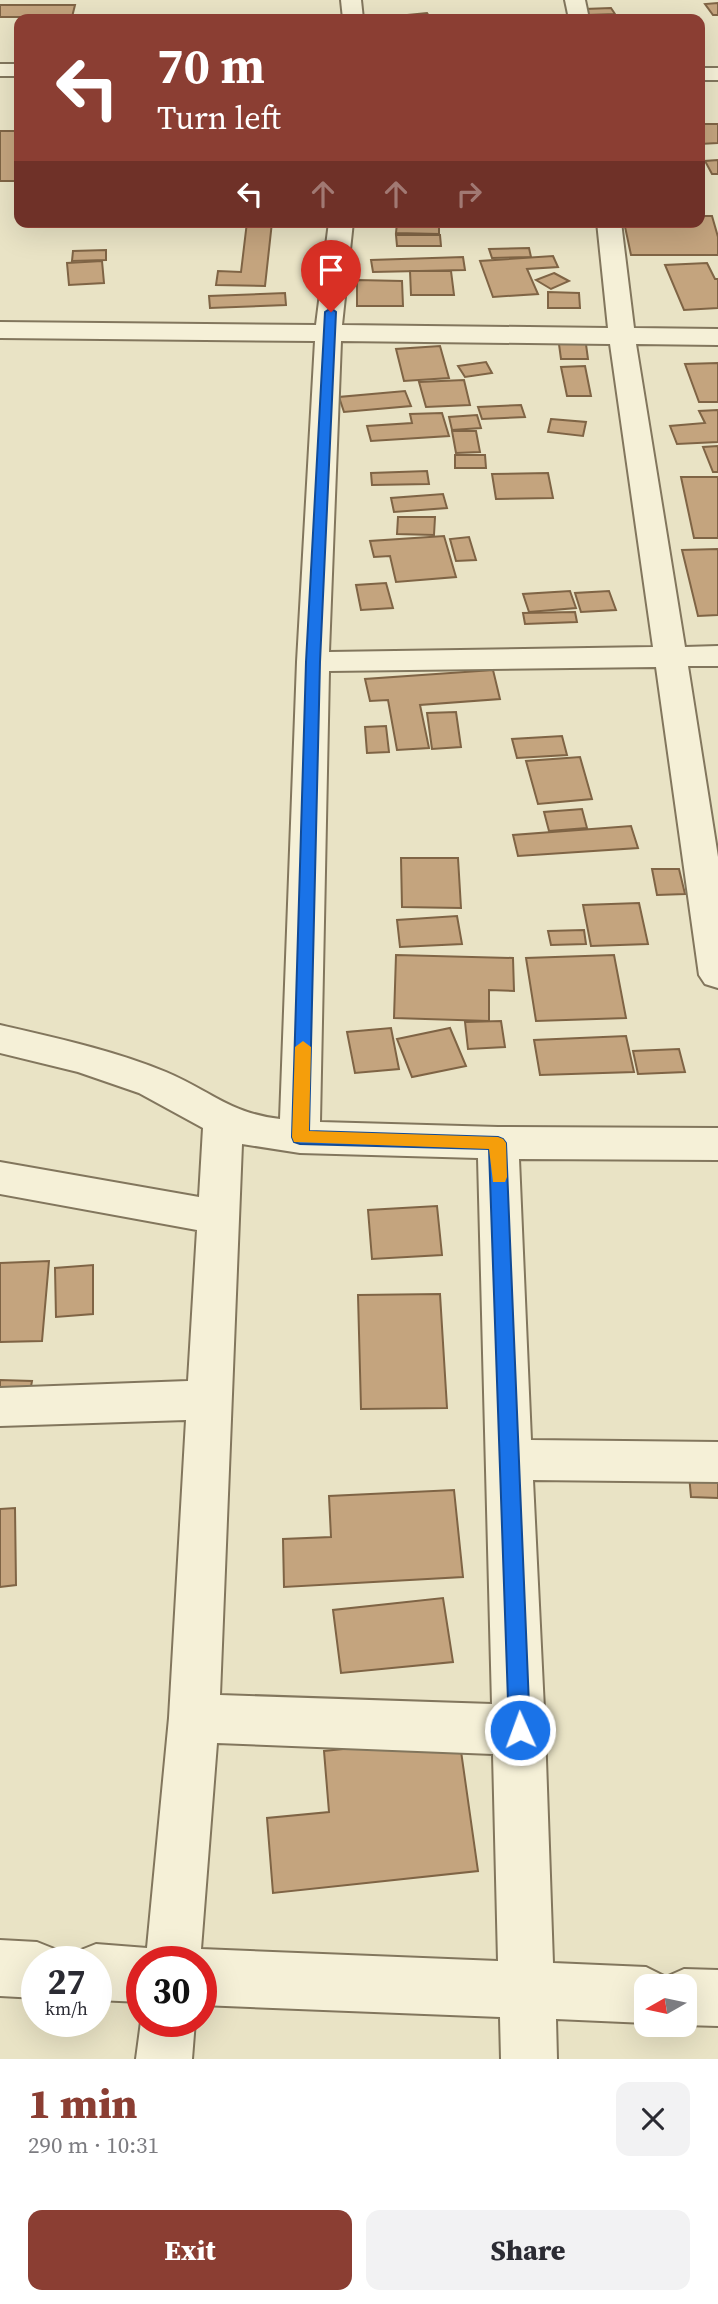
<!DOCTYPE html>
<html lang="en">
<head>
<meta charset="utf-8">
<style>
  body { margin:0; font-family:"Source Serif 4",serif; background:#f2f2f3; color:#2b2b33; height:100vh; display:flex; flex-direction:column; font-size:26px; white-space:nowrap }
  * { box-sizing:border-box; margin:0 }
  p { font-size:23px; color:#7c7c81 }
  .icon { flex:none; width:38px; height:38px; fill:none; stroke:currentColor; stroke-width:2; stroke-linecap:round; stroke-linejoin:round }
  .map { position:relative; height:2059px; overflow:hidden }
  .details { display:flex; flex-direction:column; background:#fff; flex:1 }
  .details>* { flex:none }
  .hud { position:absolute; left:14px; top:14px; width:691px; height:214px; border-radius:14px; box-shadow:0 7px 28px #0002; background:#8b3e33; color:#fff; overflow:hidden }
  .needle { width:46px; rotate:261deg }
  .fabs { position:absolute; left:634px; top:1974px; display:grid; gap:14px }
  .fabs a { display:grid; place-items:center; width:63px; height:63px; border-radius:14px; background:#fff; box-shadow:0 7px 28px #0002; font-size:35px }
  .speed { position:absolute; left:21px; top:1946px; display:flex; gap:14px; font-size:35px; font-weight:700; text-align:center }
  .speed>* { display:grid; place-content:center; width:91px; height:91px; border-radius:50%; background:#fff; box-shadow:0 7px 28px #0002; line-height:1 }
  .speed small { font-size:18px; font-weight:400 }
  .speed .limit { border:10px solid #d22; background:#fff; color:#111 }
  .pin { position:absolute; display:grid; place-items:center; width:60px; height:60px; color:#fff; margin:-72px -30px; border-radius:50% 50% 50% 0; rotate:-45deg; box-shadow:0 0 7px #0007 }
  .pin .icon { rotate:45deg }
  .me { position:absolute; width:77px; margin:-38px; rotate:358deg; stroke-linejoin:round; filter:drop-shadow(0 0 5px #0008) }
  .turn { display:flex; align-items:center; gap:24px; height:147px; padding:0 28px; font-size:32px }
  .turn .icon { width:91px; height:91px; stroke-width:2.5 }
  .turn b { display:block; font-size:49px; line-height:60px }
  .lanes { display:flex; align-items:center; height:66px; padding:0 28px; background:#0003; justify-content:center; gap:35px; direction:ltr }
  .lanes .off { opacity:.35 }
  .round { display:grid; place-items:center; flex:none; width:74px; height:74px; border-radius:14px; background:#f2f2f3 }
  .overview { display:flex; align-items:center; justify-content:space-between; height:119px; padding:0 28px }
  h1 { font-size:42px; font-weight:800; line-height:52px; color:#8b3e33 }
  .primary-button { display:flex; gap:14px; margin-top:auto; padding:14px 28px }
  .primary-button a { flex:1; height:80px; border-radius:14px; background:#8b3e33; color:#fff; font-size:28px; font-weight:800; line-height:80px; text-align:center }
  .primary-button a+a { background:#f2f2f3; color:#2b2b33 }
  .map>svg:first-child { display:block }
</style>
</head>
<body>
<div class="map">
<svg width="718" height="2059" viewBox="0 0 718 2059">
  <rect width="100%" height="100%" fill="#e9e3c5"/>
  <g fill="#c4a47e" stroke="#7f6445" stroke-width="2">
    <path d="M718,3V15H713L705,4Z"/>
    <path d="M0,5H75L72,17H0Z"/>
    <path d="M611,8L615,14L588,15L585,9Z"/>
    <path d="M427,13L431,19H398L396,16Z"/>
    <path d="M482,15L519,16V19H483Z"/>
    <path d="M700,124H718V143L700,144Z"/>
    <path d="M0,131H19L17,181H0Z"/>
    <path d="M718,160V174H712L705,161Z"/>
    <path d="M700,216H712L718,237V255H631L624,222H700Z"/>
    <path d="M247,222H272L265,286L216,285L218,271L241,272Z"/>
    <path d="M397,223H439V234L396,233Z"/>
    <path d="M396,235H440L441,246H397Z"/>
    <path d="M529,248L531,257L492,258L489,249Z"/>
    <path d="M106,250V260L72,261L73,251Z"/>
    <path d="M553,256L558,267L527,269L538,294L493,297L480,261Z"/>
    <path d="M463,257L465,270L373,272L371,260Z"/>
    <path d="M102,261L104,283L69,285L67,263Z"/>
    <path d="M707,263L715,279H718V308L684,310L665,265Z"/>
    <path d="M410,271H451L454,295H411Z"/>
    <path d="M554,273L569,281L551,289L536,280Z"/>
    <path d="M357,280L402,281L403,306H357Z"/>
    <path d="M548,292L579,293L580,308H548Z"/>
    <path d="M285,293L286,305L210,308L209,296Z"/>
    <path d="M558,337H585L588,359H561Z"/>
    <path d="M440,346L449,378L404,381L396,349Z"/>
    <path d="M486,362L492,373L465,377L458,366Z"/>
    <path d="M718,363V402H699L685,364Z"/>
    <path d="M585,366L591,396H567L561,367Z"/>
    <path d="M464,380L470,405L426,407L419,382Z"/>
    <path d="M405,391L411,406L344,412L339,397Z"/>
    <path d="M521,405L525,417L482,419L478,407Z"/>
    <path d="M718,410V442L677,444L670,426L705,423L699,411Z"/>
    <path d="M442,413L449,436L371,441L367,426L412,423L410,414Z"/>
    <path d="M477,415L481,428L452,430L449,417Z"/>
    <path d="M551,419L586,422L583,436L548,432Z"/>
    <path d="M452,431H476L480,452L456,453Z"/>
    <path d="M718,446V472H713L703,447Z"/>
    <path d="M455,455H485L486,468H455Z"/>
    <path d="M427,471L429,484L372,485L371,473Z"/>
    <path d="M548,473L553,498L496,499L492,474Z"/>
    <path d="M681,477H718V538H694Z"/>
    <path d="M443,494L447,508L394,512L391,498Z"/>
    <path d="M398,517H435L434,535L397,534Z"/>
    <path d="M444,536L456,577L396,582L390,556L374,557L370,541Z"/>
    <path d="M469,537L476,560L456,561L450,539Z"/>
    <path d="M718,549V615L698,616L682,550Z"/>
    <path d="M386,583L393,608L361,610L356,585Z"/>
    <path d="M570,591L576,608L529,612L523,594Z"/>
    <path d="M609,591L616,610L581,612L575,593Z"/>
    <path d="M575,612L577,622L525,624L523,613Z"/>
    <path d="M493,670L500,699L420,705L429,748L397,750L388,700L370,701L365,679Z"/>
    <path d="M456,712L461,747L432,749L427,713Z"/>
    <path d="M386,726L389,752L367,753L365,727Z"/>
    <path d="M562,736L567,755L517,758L512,739Z"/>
    <path d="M580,757L592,799L538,804L526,761Z"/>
    <path d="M582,809L587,828L549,831L544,812Z"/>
    <path d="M631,826L638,848L518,856L513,835Z"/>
    <path d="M401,858H458L461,908L402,907Z"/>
    <path d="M652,869H679L685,894L657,895Z"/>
    <path d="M639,903L648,944L591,946L583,905Z"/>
    <path d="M457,916L462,944L400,947L397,920Z"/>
    <path d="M584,930L586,944L551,945L548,931Z"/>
    <path d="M396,955L513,958L514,991L489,990V1021L394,1018Z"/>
    <path d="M614,955L626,1018L536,1021L526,958Z"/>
    <path d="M501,1021L505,1047L468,1049L465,1022Z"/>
    <path d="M391,1028L399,1069L355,1073L347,1032Z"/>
    <path d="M450,1028L466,1066L412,1077L397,1039Z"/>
    <path d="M626,1036L634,1072L540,1075L534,1040Z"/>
    <path d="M679,1049L685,1072L638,1074L633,1051Z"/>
    <path d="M437,1206L442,1255L372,1259L368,1210Z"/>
    <path d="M49,1261L42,1341L0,1342V1263Z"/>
    <path d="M93,1265V1314L56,1317L55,1268Z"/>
    <path d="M440,1294L447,1408L361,1409L358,1295Z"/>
    <path d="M0,1380L32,1381L25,1420L0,1419Z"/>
    <path d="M688,1463L718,1464V1498L691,1497Z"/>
    <path d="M454,1490L463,1577L284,1587L283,1539L331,1537L329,1496Z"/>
    <path d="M15,1508L16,1585L0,1587V1509Z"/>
    <path d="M443,1598L453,1662L341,1673L333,1610Z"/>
    <path d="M459,1737L478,1871L273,1893L267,1818L329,1812L324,1751Z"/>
  </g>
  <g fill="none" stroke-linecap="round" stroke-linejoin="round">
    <defs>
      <g id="minor">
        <path d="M341,0H361L363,19H343Z"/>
        <path d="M565,0H585L589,19H569Z"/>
        <path d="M329,222H353L342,325L608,328L597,222H621L634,328L718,329V345L636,344L685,647L718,646V666H688L718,857V988L705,984L699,975L656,667L329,671L320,1122L498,1127L718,1128V1160L519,1159L531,1440L718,1442V1482L533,1480L545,1730L553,1963L646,1967L666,1977L684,1969L718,1970V2026L684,2025V1986H646V2023L556,2019L557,2059H501L500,2017L201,2005V1962H142V2002L96,2000V1962H73L76,1952L96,1944L147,1948L169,1718L186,1420L0,1426V1388L188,1381L197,1230L0,1194V1162L199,1197L203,1128L139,1093L78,1072L0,1053V1025C56,1038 113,1050 166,1072C211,1091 229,1113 280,1119L297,662L315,341L0,338V322L316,325ZM341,341L610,344L653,647L329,652ZM242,1144L300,1153L478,1158L492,1704L220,1695ZM217,1743L493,1754L498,1961L201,1949Z"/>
        <path d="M0,1940L37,1942L57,1950L61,1962H37V1998L0,1996Z"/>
        <path d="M142,2014V2021H195L192,2059H136Z"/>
      </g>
      <g id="tertiary">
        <rect x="0" y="64" width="19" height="12"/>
        <rect x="700" y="68" width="18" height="12"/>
      </g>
    </defs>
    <use href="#minor" stroke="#82765d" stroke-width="4"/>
    <use href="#tertiary" stroke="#82765d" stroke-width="4"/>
    <use href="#minor" fill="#f5f0d7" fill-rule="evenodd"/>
    <use href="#tertiary" fill="#f5f0d7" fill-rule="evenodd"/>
  </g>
  <path fill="#1a73e8" stroke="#114b97" stroke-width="2" d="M331,308L336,312L320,662L309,1131L498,1137L503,1139L506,1143L530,1730L527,1737L520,1740L512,1737L509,1730L489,1149L300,1144L294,1142L292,1137L306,662L325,312Z"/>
  <path fill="#f59e0b" d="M303,1041L311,1047L309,1131L498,1137L503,1139L506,1143L507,1177L505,1182H493L489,1149L294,1142L292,1137L295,1047Z"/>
</svg>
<div class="fabs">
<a><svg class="needle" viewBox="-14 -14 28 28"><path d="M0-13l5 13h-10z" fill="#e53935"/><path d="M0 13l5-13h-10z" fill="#7c7c81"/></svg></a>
</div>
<div class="speed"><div>27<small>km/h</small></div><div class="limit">30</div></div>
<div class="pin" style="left:331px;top:312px;background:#d93025"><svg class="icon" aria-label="arrive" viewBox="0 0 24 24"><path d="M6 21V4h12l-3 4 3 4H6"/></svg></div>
<svg class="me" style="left:520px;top:1730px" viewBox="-20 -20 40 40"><circle r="17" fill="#1a73e8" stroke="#fff" stroke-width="3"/><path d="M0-11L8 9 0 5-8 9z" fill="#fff"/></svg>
<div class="hud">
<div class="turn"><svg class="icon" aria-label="left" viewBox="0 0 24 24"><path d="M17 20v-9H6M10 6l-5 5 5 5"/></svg><div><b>70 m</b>Turn left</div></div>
<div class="lanes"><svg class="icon" aria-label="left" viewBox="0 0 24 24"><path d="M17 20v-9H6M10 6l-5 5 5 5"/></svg><svg class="icon off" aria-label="ahead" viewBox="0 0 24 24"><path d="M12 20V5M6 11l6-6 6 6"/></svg><svg class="icon off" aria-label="ahead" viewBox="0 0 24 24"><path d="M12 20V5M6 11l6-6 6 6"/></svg><svg class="icon off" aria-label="right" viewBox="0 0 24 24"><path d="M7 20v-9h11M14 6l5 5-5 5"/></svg></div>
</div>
</div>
<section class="details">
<div class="overview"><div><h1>1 min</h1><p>290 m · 10:31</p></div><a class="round"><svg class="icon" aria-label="close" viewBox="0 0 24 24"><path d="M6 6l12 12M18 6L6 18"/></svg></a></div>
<div class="primary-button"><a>Exit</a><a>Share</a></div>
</section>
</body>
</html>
